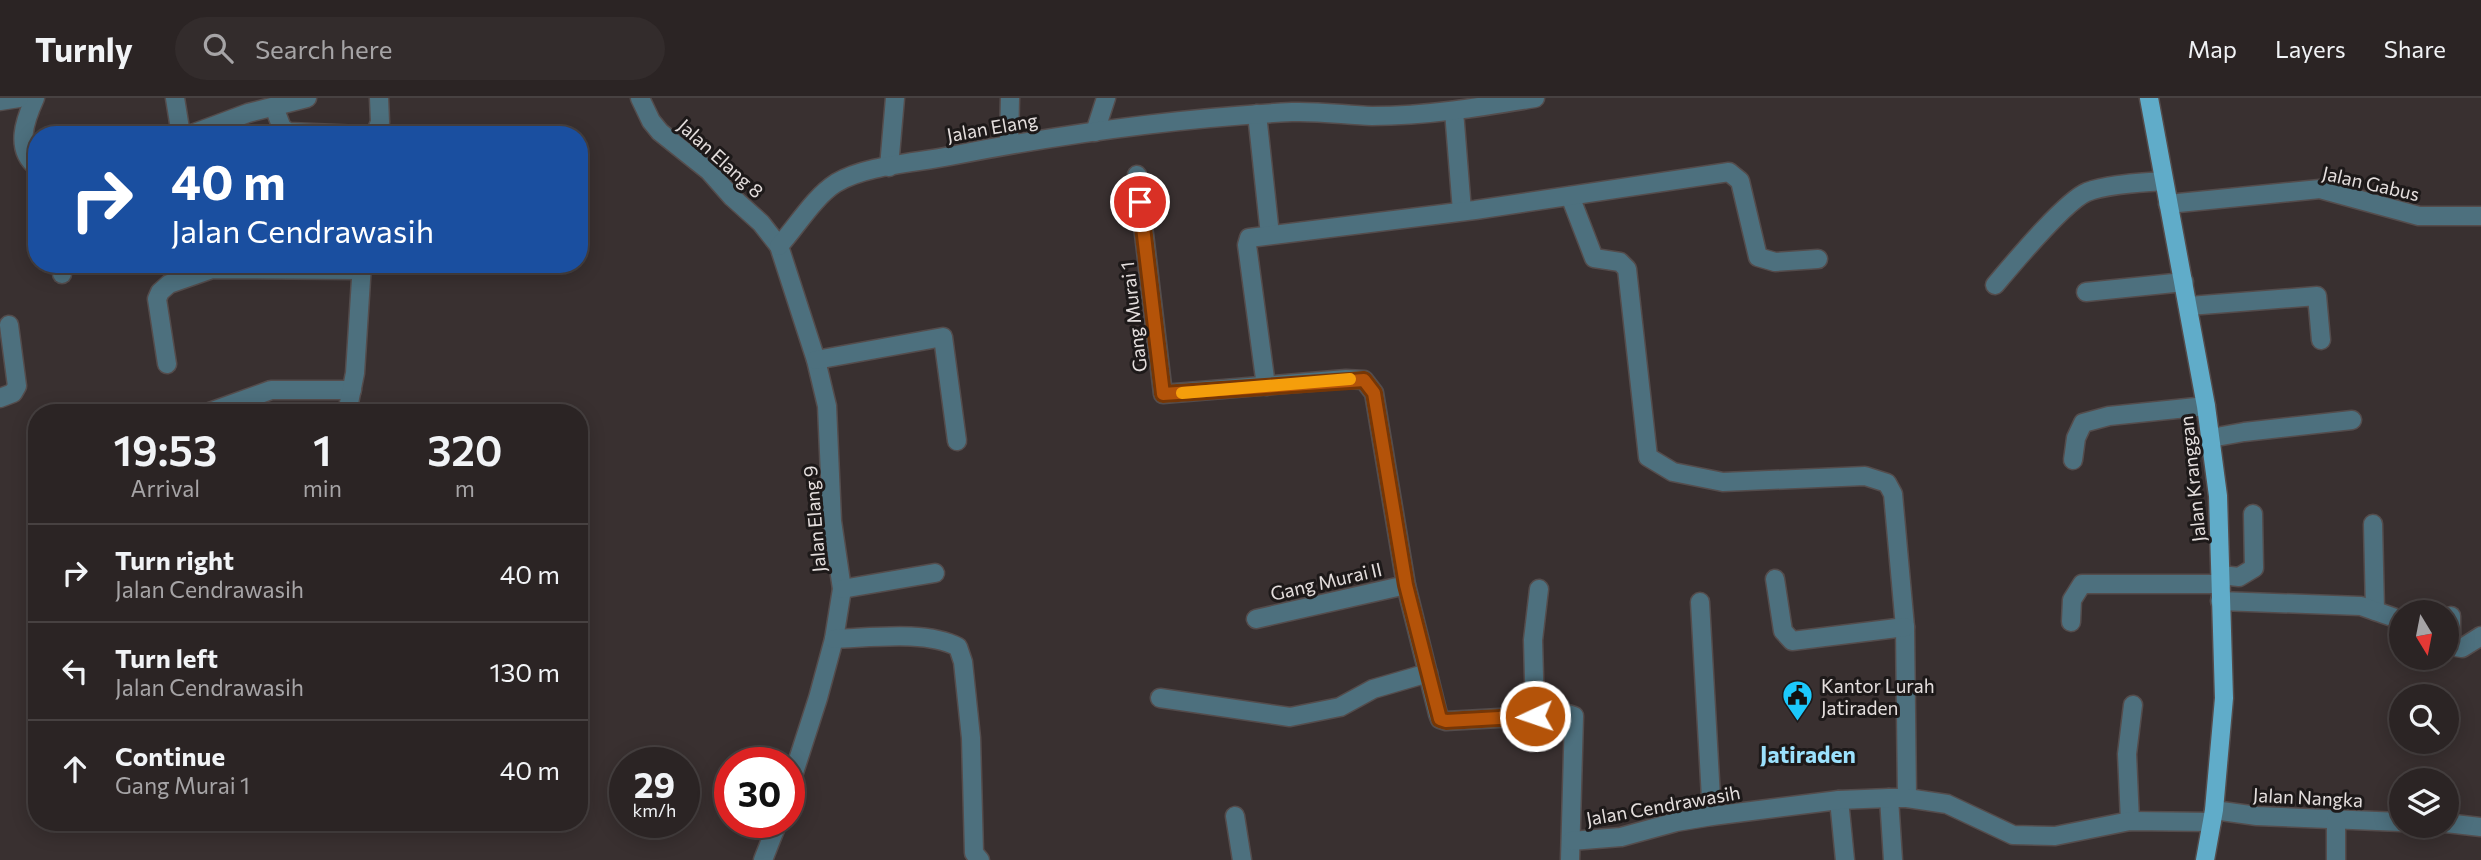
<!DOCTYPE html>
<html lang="en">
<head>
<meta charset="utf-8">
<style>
  body { margin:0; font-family:Commissioner,sans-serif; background:#332c2c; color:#f1f3f6; height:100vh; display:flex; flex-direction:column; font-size:26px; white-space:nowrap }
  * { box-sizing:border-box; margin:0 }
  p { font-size:23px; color:#a6a4a6 }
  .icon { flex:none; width:38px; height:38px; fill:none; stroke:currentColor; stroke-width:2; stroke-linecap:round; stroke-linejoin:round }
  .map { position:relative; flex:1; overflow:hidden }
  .drawer { position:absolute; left:28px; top:306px; width:560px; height:427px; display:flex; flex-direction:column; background:#2b2424; border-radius:28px; box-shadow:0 4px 18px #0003,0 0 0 2px #474141 }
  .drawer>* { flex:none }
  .guide { position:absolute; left:28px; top:28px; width:560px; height:147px; border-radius:28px; box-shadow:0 4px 18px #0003,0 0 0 2px #474141; background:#1a4fa0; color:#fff; overflow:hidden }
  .needle { width:46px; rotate:170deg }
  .fabs { position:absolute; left:2389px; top:502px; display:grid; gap:14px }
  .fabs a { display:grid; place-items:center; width:70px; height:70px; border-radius:50%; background:#2b2424; box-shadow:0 4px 18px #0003,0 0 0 2px #474141; font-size:35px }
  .speed { position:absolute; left:609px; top:649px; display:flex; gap:14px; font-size:35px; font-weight:700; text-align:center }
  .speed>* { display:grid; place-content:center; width:91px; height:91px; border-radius:50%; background:#2b2424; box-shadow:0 4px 18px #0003,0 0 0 2px #474141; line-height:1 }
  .speed small { font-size:18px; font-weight:400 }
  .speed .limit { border:10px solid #d22; background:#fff; color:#111 }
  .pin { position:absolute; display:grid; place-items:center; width:60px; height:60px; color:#fff; margin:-30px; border:4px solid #fff; border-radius:50%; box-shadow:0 2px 7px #0007 }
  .me { position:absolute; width:77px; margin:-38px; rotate:267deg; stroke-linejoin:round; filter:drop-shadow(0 0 5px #0008) }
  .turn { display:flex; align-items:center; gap:24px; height:147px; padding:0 28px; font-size:32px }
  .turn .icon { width:91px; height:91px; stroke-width:2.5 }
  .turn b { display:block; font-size:49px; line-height:60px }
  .eta { display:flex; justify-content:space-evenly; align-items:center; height:119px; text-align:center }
  .eta b { font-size:42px; font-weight:600; line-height:49px }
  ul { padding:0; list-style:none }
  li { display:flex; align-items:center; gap:21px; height:98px; padding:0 28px; border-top:2px solid #474141 }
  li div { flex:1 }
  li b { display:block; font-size:26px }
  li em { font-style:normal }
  header { display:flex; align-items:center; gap:42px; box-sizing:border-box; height:98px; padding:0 35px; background:#2b2424; border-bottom:2px solid #474141 }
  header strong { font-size:33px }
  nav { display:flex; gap:38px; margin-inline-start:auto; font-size:24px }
  .search { width:490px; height:63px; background:#332c2c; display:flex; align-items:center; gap:18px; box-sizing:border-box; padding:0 24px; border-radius:38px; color:#a6a4a6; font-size:26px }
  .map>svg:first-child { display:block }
</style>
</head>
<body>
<header>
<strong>Turnly</strong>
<div class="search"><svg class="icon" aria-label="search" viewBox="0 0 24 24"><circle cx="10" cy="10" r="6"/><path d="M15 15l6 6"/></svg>Search here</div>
<nav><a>Map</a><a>Layers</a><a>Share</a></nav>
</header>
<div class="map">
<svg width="2481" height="762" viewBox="0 0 2481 762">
  <rect width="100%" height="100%" fill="#393030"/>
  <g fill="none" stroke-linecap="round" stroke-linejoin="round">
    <defs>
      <g id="minor">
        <path d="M35,0C25,22 14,51 37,69"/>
        <path d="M175,0L181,37"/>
        <path d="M640,0L651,23L660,34L709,73L732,99L761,125L779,148L816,262L827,308L832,423L842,491L834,541L818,600L789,690"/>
        <path d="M0,3L19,0"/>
        <path d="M274,9L282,30L289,34L360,37"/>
        <path d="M1454,13L1462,113"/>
        <path d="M1257,16L1270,137"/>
        <path d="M1095,34L1106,0"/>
        <path d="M189,37L248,15L307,0"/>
        <path d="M375,37L380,24L379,0"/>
        <path d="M1009,46L1010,0"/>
        <path d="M889,69L895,0"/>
        <path d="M1137,77L1163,296L1346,281L1364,282L1374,295L1406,487L1438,616L1440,621L1446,623L1568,616L1574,618L1570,762"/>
        <path d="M1570,98L1594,160L1620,164L1627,171L1648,359L1673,374L1723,384L1865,378L1887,385L1893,396L1905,529L1907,700"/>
        <path d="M2168,106L2320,91L2419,118H2481"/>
        <path d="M779,148C797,128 814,99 836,85C866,67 916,65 950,58C1062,36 1178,20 1292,14C1319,13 1345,17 1372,18C1427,18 1481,9 1535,0"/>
        <path d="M62,166V176"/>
        <path d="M1995,187C2012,167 2065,103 2087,94C2108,86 2141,85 2163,83"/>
        <path d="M2086,194L2184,184"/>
        <path d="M2189,208L2317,198L2321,242"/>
        <path d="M816,262L943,239L957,343"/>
        <path d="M167,266L157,201L160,194L169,186L212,171L362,172"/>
        <path d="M1266,288L1247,147L1249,140L1475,112L1729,74L1740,83L1758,159L1775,164L1818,161"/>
        <path d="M0,300L13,295L17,288L9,227"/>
        <path d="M207,315L271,292H352"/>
        <path d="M347,315L355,275L362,166"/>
        <path d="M2211,340L2244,334L2352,322"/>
        <path d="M2073,362L2076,340L2083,325L2109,318L2206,308"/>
        <path d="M2373,426L2375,513"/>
        <path d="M2221,477L2239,479L2254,470L2253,416"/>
        <path d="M1775,481L1783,533L1792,543L1905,529"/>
        <path d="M842,491L935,475"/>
        <path d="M2220,503L2361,508L2401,522"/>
        <path d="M1700,504L1712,718"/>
        <path d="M1256,521L1406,487"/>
        <path d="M2071,524L2072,502L2082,486H2221"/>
        <path d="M2446,540L2456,549L2462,550L2481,538"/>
        <path d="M834,541C870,540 926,532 958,549L963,564L971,640L974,755L980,762"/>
        <path d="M2451,543V518"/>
        <path d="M1160,600L1290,619L1340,609L1373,591L1428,575"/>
        <path d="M1535,618L1533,542L1539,491"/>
        <path d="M1889,700L1893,762"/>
        <path d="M1839,702L1845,762"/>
        <path d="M2214,712L2257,718L2401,724"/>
        <path d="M1235,718L1242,762"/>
        <path d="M2130,723L2127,656L2133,607"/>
        <path d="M2446,725L2481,729"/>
        <path d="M1571,743L1621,739L1676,724L1712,718L1839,702L1889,700H1907L1947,706L2013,737L2055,738L2130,723L2212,724"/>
        <path d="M763,762L778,724"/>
        <path d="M2336,762V722"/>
      </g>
      <path id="major" d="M2149,0L2206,308L2218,398L2224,600L2214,712L2205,762"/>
    </defs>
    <use href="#minor" stroke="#544c4c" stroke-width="21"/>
    <use href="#major" stroke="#544c4c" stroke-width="21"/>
    <use href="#minor" stroke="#4d707e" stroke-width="18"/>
    <use href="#major" stroke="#60acc9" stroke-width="18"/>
  </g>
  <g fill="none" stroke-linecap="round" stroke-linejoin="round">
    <defs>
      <path id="route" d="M1140,104L1163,296L1364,282L1374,295L1406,487L1440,621L1446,623L1535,618"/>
    </defs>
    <use href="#route" stroke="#753606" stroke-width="18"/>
    <use href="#route" stroke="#b45309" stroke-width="12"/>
    <path stroke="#f59e0b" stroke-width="12" d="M1182,295L1350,281"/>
  </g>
  <defs>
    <symbol id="civic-pin" viewBox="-11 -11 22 30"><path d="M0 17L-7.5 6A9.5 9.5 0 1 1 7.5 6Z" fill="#1cc9fc" stroke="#1d1919"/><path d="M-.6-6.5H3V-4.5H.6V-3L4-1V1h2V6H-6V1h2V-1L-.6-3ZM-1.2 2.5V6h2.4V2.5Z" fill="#111"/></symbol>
  </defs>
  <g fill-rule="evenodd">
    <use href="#civic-pin" x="1780" y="580" width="35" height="47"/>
  </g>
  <g text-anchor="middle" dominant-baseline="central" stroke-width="6" stroke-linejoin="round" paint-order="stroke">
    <g font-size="19" fill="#e4dedd" stroke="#1d1919">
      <text transform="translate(992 29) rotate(-10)">Jalan Elang</text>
      <text transform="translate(721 60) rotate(42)">Jalan Elang 8</text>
      <text transform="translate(2371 85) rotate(13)">Jalan Gabus</text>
      <text transform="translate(1133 219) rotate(-97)">Gang Murai 1</text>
      <text transform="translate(2192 381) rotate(-96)">Jalan Kranggan</text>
      <text transform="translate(814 421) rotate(-95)">Jalan Elang 9</text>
      <text transform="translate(1326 483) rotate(-13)">Gang Murai II</text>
      <text transform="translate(2308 699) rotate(3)">Jalan Nangka</text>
      <text transform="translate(1663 707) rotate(-10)">Jalan Cendrawasih</text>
    </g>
    <g font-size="19" fill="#e4dedd" stroke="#1d1919" text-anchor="start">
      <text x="1821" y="587">Kantor Lurah<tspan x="1821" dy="22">Jatiraden</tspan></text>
    </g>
    <g font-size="23" font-weight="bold" fill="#9be1fd" stroke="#1d1919">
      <text x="1808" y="656">Jatiraden</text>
    </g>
  </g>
</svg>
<div class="fabs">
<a><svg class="needle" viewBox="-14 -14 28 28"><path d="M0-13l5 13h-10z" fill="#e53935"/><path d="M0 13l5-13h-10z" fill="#a6a4a6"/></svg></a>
<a><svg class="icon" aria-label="search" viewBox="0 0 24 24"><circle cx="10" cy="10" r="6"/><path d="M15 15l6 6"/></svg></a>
<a><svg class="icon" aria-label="layers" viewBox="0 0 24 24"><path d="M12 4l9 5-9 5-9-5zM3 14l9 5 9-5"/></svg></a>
</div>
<div class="speed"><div>29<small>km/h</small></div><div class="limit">30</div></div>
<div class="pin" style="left:1140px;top:104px;background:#d93025"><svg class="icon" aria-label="arrive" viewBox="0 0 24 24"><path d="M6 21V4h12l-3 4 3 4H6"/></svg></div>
<svg class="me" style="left:1535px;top:618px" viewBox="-20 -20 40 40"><circle r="17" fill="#b45309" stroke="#fff" stroke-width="3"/><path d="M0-11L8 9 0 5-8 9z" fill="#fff"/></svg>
<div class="guide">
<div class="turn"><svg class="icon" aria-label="right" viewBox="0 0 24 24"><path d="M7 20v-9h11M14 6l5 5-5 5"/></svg><div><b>40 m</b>Jalan Cendrawasih</div></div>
</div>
<section class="drawer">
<div class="eta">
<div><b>19:53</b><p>Arrival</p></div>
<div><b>1</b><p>min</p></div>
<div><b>320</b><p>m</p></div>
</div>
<ul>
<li><svg class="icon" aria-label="right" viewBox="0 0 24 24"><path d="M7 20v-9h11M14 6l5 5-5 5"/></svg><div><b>Turn right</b><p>Jalan Cendrawasih</p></div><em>40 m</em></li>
<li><svg class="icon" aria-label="left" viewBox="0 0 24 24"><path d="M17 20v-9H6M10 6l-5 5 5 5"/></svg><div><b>Turn left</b><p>Jalan Cendrawasih</p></div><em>130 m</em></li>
<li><svg class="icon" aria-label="ahead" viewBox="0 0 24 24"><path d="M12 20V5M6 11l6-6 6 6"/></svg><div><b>Continue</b><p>Gang Murai 1</p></div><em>40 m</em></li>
</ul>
</section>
</div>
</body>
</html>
